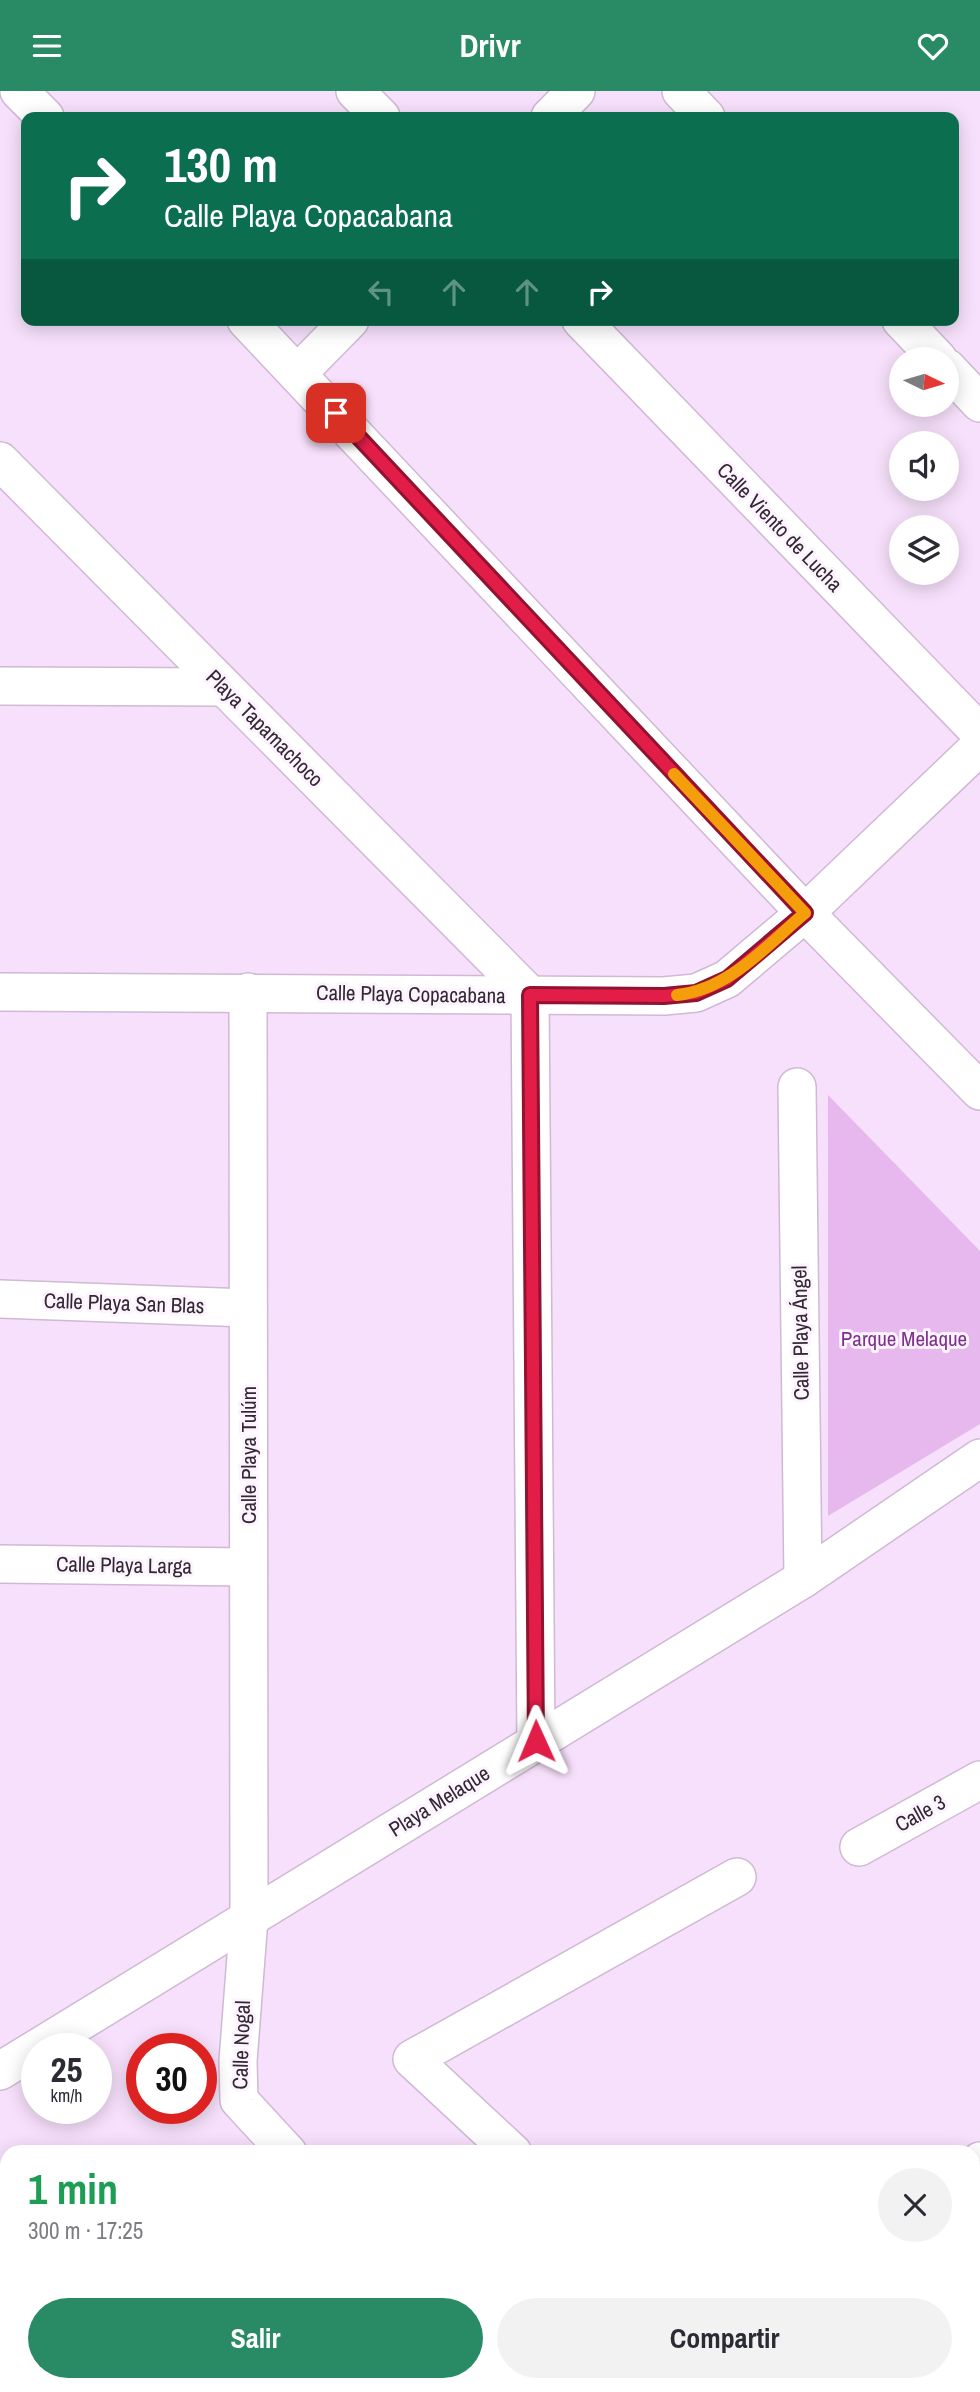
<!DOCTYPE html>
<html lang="es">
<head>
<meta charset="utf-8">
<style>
  body { margin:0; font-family:"Archivo Narrow",sans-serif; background:#f2f2f3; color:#2b2b33; height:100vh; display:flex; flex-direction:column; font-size:26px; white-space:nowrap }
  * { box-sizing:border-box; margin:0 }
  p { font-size:23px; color:#7c7c81 }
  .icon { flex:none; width:38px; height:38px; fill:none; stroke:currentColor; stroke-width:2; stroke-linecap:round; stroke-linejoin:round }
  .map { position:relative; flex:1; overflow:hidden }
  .sheet { position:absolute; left:0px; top:2054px; width:980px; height:247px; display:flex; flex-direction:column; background:#fff; border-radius:21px 21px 0 0; box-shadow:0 4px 18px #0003 }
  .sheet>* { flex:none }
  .hud { position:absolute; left:21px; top:21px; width:938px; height:214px; border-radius:14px; box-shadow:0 4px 18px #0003; background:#0b6e4f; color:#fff; overflow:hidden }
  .needle { width:46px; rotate:95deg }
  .controls { position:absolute; left:889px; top:256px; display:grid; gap:14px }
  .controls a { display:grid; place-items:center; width:70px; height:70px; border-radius:50%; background:#fff; box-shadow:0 4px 18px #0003; font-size:35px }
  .speed { position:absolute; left:21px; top:1942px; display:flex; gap:14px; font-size:35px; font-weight:700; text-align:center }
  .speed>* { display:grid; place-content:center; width:91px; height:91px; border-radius:50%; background:#fff; box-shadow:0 4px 18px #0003; line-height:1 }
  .speed small { font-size:18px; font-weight:400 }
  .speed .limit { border:10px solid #d22; background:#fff; color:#111 }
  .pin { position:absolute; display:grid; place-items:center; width:60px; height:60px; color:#fff; margin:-30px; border-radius:14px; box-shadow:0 4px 10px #0006 }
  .me { position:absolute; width:77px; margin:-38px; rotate:359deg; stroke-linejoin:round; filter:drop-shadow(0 0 5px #0008) }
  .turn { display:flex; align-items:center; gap:24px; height:147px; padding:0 28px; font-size:32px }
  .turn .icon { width:91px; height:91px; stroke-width:2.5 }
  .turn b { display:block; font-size:49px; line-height:60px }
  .lanes { display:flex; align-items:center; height:66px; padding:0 28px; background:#0003; justify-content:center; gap:35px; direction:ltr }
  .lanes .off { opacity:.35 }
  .round { display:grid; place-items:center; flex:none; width:74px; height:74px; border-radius:37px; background:#f2f2f3 }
  .headline { display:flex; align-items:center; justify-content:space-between; height:119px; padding:0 28px }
  h1 { font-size:42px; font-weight:700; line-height:52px; color:#1e9e55 }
  .action { display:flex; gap:14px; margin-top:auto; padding:14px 28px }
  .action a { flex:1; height:80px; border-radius:42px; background:#288b65; color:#fff; font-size:28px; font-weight:700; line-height:80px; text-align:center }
  .action a+a { background:#f2f2f3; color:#2b2b33 }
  header { display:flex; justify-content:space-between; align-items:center; height:91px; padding:0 28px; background:#288b65; color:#fff; font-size:32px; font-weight:700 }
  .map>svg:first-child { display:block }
</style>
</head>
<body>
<header><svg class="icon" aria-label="menu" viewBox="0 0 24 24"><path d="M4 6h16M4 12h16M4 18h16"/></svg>Drivr<svg class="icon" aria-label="heart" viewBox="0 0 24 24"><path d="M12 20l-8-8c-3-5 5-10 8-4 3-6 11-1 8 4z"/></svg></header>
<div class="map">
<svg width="980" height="2301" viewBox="0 0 980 2301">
  <rect width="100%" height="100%" fill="#f7e0fb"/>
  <path fill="#e7b8ee" d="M828,1004L980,1160V1333L828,1425Z"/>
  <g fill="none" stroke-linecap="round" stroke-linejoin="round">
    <defs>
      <g id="minor">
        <path d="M19,0L45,26"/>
        <path d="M355,0L381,26"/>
        <path d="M681,0L706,26"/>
        <path d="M550,26L576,0"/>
        <path d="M246,229L805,822L980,1000"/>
        <path d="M581,229L980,642"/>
        <path d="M901,229L938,268"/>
        <path d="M947,277L980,312"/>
        <path d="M298,282L350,229"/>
        <path d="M0,370L530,904L536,1650"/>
        <path d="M0,595L223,596"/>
        <path d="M0,901L664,905L696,902L727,888L805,822L980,655"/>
        <path d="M248,901L249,1827L238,1970L239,2009L288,2062"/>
        <path d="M797,996L803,1488"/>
        <path d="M0,1208L248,1217"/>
        <path d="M0,1473L247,1476"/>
        <path d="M859,1756L980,1689"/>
        <path d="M0,1980L803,1488L980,1367"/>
        <path d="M513,2062L412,1968L737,1786"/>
        <path d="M973,2077L980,2070"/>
        <path d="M973,2192L980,2185"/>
        <path d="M185,2294L193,2301"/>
        <path d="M542,2294L550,2301"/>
        <path d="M768,2294L776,2301"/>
        <path d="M823,2294L830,2301"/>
        <path d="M864,2301L871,2294"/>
      </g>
    </defs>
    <use href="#minor" stroke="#cfb9d3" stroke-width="40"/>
    <use href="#minor" stroke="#fff" stroke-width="37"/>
  </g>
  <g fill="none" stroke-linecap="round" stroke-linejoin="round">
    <defs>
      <path id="route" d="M336,322L805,822L727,888L696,902L664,905L530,904L536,1650"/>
    </defs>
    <use href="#route" stroke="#92132f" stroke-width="18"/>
    <use href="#route" stroke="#e11d48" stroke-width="12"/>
    <path stroke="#f59e0b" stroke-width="12" d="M674,683L805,822C767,854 729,899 677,904"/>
  </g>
  <g text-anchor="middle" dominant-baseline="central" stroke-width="6" stroke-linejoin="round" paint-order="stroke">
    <g font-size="21" fill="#312832" stroke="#fcf3fe">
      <text transform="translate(780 436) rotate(46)">Calle Viento de Lucha</text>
      <text transform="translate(265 637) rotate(45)">Playa Tapamachoco</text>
      <text transform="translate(411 903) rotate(1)">Calle Playa Copacabana</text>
      <text transform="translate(124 1212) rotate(2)">Calle Playa San Blas</text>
      <text transform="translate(800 1242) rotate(-91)">Calle Playa Ángel</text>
      <text transform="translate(248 1364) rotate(-90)">Calle Playa Tulúm</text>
      <text transform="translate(124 1474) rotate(1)">Calle Playa Larga</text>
      <text transform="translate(439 1710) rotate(-32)">Playa Melaque</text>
      <text transform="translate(920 1722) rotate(-29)">Calle 3</text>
      <text transform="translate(241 1954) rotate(-88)">Calle Nogal</text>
    </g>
    <g font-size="21" fill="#7e318b" stroke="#fcf3fe">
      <text x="904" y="1247">Parque Melaque</text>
    </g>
  </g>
</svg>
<div class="controls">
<a><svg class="needle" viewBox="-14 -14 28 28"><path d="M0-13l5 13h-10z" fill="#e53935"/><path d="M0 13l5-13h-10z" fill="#7c7c81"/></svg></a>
<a><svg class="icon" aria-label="sound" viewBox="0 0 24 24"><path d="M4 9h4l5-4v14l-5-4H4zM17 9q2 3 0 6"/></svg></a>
<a><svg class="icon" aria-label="layers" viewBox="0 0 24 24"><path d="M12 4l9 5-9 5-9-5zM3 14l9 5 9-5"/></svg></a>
</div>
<div class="speed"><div>25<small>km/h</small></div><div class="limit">30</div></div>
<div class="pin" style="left:336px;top:322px;background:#d93025"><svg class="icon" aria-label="arrive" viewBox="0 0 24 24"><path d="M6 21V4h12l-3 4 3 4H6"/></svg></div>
<svg class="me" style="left:536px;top:1650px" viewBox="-20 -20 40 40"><path d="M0-17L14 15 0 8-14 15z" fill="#e11d48" stroke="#fff" stroke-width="4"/></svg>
<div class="hud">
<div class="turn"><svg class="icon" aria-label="right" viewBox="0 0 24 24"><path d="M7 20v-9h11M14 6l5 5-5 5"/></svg><div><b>130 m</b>Calle Playa Copacabana</div></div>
<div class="lanes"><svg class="icon off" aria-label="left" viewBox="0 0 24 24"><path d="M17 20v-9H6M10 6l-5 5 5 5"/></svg><svg class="icon off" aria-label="ahead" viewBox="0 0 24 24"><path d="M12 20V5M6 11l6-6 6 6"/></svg><svg class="icon off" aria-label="ahead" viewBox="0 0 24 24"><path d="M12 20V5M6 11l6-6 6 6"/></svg><svg class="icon" aria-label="right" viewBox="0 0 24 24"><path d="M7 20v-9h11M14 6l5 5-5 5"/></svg></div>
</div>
<section class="sheet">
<div class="headline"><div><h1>1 min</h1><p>300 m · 17:25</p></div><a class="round"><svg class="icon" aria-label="close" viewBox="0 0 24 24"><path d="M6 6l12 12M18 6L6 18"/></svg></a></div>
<div class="action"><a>Salir</a><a>Compartir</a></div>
</section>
</div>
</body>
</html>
